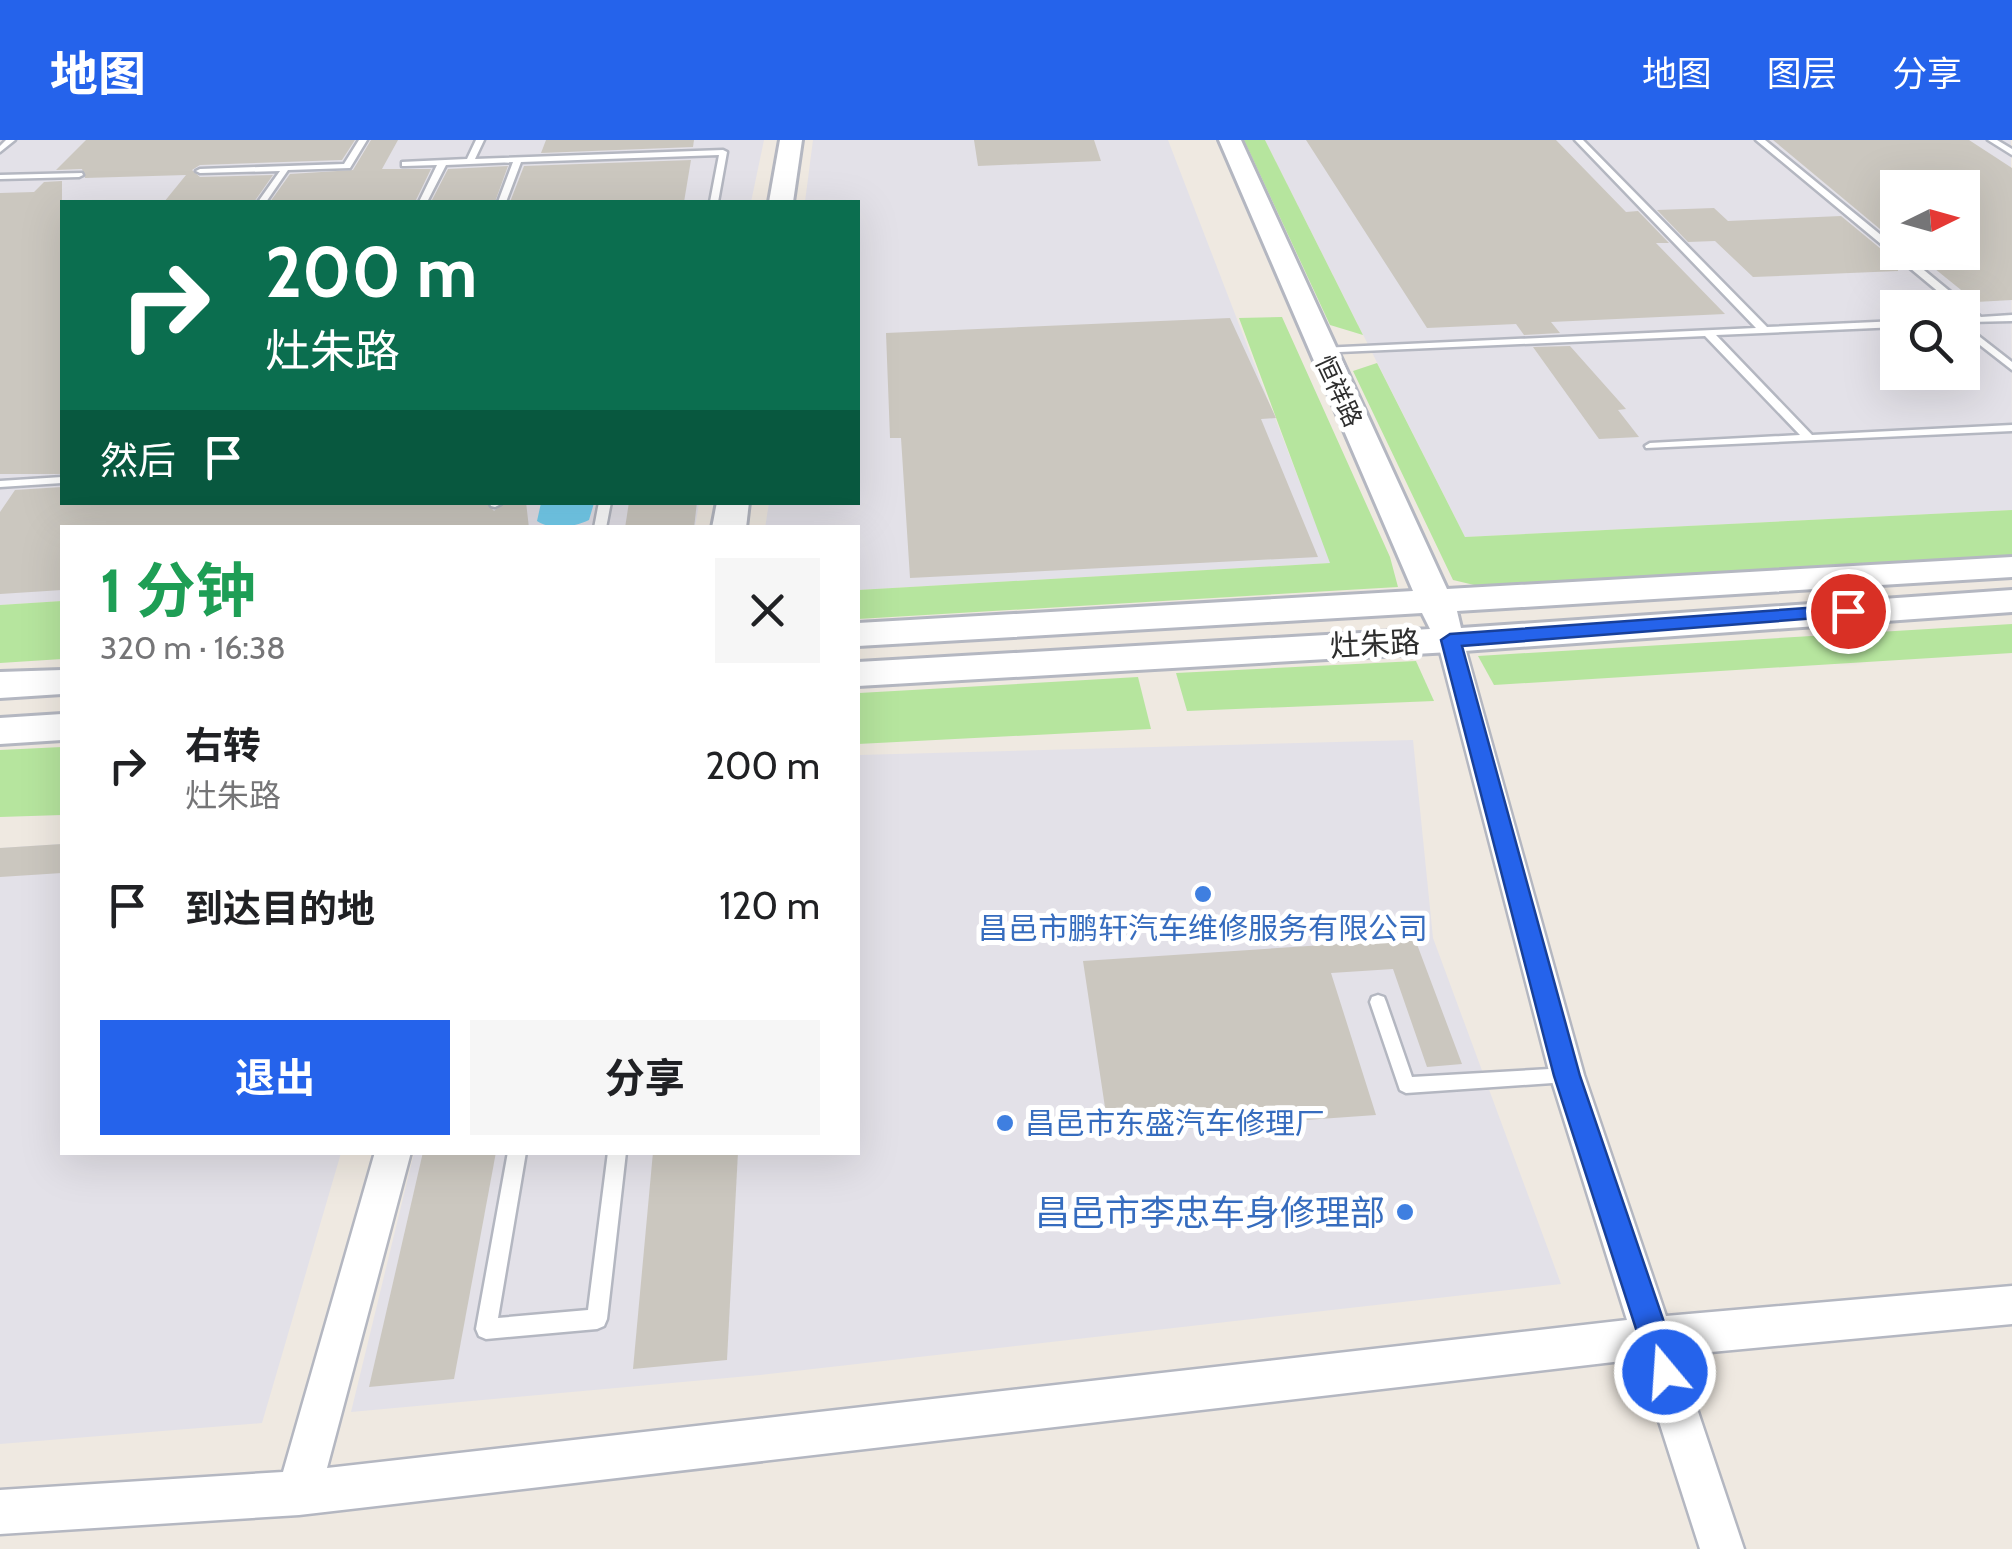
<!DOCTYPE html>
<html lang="zh">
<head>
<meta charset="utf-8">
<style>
  body { margin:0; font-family:Cabin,"Noto Sans SC",sans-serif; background:#f6f6f6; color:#202124; height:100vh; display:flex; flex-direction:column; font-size:38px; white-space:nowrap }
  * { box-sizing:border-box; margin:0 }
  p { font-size:32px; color:#757577 }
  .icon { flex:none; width:55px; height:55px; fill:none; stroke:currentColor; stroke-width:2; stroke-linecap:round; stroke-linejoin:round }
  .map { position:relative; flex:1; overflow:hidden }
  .drawer { position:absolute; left:60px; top:385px; width:800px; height:630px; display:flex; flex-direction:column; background:#fff; border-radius:0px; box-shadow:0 10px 40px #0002 }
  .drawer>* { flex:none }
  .guide { position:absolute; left:60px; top:60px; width:800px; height:305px; border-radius:0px; box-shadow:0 10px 40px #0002; background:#0b6e4f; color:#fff; overflow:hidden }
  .needle { width:65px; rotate:85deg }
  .tools { position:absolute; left:1880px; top:30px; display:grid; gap:20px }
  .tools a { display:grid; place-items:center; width:100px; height:100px; border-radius:0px; background:#fff; box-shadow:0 10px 40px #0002; font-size:50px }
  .pin { position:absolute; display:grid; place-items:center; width:85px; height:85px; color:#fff; margin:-42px; border:5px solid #fff; border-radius:50%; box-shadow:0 2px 10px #0007 }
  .me { position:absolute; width:110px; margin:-55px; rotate:342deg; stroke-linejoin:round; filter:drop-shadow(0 0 8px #0008) }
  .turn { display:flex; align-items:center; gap:35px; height:210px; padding:0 40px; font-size:45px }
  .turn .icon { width:130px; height:130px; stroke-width:2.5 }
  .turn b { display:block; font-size:70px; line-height:85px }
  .then { display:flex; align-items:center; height:95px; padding:0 40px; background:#0003; gap:20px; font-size:38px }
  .round { display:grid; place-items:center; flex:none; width:105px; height:105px; border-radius:0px; background:#f6f6f6 }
  .summary { display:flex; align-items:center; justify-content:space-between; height:170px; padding:0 40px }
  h1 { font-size:60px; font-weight:700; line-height:75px; color:#1e9e55 }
  .primary-button { display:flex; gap:20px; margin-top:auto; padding:20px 40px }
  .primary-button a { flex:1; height:115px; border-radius:0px; background:#2563eb; color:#fff; font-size:40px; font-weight:700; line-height:115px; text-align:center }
  .primary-button a+a { background:#f6f6f6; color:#202124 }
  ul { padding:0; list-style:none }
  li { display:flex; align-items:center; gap:30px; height:140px; padding:0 40px }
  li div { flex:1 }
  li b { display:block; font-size:38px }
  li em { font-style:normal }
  header { display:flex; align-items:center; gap:60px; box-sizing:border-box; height:140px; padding:0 50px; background:#2563eb; color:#fff }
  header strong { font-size:48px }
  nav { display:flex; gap:55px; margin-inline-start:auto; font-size:35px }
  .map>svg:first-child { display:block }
</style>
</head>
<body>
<header>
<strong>地图</strong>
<nav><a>地图</a><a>图层</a><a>分享</a></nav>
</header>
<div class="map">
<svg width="2012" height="1409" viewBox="0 0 2012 1409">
  <rect width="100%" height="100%" fill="#efe9e1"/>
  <g fill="#e3e1e8" fill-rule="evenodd">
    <path d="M0,0H764L751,62H62V362L699,363L695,387L62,388V461L0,465Z"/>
    <path d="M813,0H1168L1331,423L858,450V388H765L769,363L858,362V62H805Z"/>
    <path d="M1265,0H2011L2012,370L1465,397ZM1898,48H1962V112H1898ZM1898,168H1962V232H1898Z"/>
    <path d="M1413,600L1433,798L1561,1144L760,1235L351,1272L414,1013L858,1012V615Z"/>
    <path d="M62,704V1012L341,1013L262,1283L0,1304V708Z"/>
  </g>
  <g fill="#b6e59e">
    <path d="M1244,0H1265L1363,195L1330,185Z"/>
    <path d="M1282,177L1390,417L1398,447L858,479V450L1330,423L1239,178Z"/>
    <path d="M1377,223L1465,397L2012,370V416L1487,448L1453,440L1353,231Z"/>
    <path d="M62,461V519L0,523V465Z"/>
    <path d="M2012,484V513L1494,545L1478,516Z"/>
    <path d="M1416,521L1434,561L1187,571L1176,533Z"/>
    <path d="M1138,537L1151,589L858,604L859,553Z"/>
    <path d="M62,607V675L0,677V610Z"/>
  </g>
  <path fill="#75cff0" d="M541,363V362L594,363L589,380C574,387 552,391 537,381Z"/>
  <g fill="#cbc7bf">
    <path d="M86,0H355L342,20L200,25L192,30L200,37L273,35L254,62H164L186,35L85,38L82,29L56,30Z"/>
    <path d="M371,0H398L382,29H431L415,62H270L290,34L353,30Z"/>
    <path d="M546,0H694L693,7L541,13Z"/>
    <path d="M974,0H1094L1101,21L978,26Z"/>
    <path d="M1306,0H1556L1626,72L1638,71L1669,103H1656L1725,174L1551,182L1560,193L1524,195L1516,184L1427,188Z"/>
    <path d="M1773,0H1969L2012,28V160L1976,162L1914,112H1962V48H1898V104Z"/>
    <path d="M691,20L684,62H510L524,26Z"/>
    <path d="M508,26L495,62H431L448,29Z"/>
    <path d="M62,41V334H0V53L34,52L44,42Z"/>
    <path d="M1714,68L1728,81L1841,76L1898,123V131L1753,137L1715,101L1688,102L1657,70Z"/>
    <path d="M1230,178L1276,278L1261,279L1318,417L910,438L901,298H890L886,193Z"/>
    <path d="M1570,206L1626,269L1618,270L1639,297L1599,299L1533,207Z"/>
    <path d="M62,347V362H486L494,371L505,362H526L529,388H62V450L0,454V372L15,350Z"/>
    <path d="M629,362H697L694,388H625Z"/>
    <path d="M62,704V733L0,737V708Z"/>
    <path d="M1415,799L1462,924L1427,927L1393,829L1331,833L1376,975L1109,994L1083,821Z"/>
    <path d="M423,1012H496L454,1239L369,1247Z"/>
    <path d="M653,1012H738L727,1220L633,1229Z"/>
  </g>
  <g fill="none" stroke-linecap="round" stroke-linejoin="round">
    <defs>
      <g id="lane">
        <path d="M6,0H15L0,12V6Z"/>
        <path d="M359,0H367L350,28L288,30L266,62H258L280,31L200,33L196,31L200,29L344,24Z"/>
        <path d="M476,0H484L475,19L723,10L727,12L718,62H710L719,15L521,22L506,62H498L513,22L446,25L427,62H419L437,25L405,26H402V22L467,19Z"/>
        <path d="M1575,0H1583L1767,187L1898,181V187L1716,195L1812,295L2012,285V291L1646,308L1645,306L1650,303L1800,295L1705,196L1317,213V209L1321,208L1756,188Z"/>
        <path d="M1756,0H1765L1898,109V112H1902L1981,177L2012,175V181L1968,182L1966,180L1970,177L1962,171V168H1958Z"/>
        <path d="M1988,0H1997L2012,9V15Z"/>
        <path d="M82,33L83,35L79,37L0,39V35Z"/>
        <path d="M1962,183L2012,222V230L1962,191Z"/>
        <path d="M62,337V343L0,347V341Z"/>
        <path d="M489,362H501V364L495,367L491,366Z"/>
        <path d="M599,362H611L606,388H594Z"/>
        <path d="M1378,855L1384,857L1386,862L1412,937L1567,928L1573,930L1576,935L1573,940L1567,942L1406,953L1400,950L1370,862L1372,857Z"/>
        <path d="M508,1012H526L498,1178L588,1170L608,1012H626L607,1179L604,1186L597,1189L486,1199L479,1196L476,1189Z"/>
      </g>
      <path id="street" d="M1450,492L1463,500L1584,935L1666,1176L2012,1146V1184L1679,1215L1744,1409H1700L1639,1219L299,1375L0,1394V1350L283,1332L375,1012H411L327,1328L1627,1180L1550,935L1437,500Z"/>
      <g id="secondary">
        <path d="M780,0H802L793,62H769Z"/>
        <path d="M1219,0H1241L1447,449L2012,417V437L1457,471L1461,488L2012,450V472L1450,512L858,546V522L1430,489L1422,473L858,506V483L1413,451Z"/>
        <path d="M717,362H749L746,388H712Z"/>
        <path d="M62,530V554L0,558V532Z"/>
        <path d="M62,574V600L0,604V578Z"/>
      </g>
    </defs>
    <use href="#lane" stroke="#b4b7c1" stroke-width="5"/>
    <use href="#street" stroke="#b4b7c1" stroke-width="5"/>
    <use href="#secondary" stroke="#b4b7c1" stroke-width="6"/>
    <use href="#lane" fill="#fff" fill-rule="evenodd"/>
    <use href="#street" fill="#fff" fill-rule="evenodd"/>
    <use href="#secondary" fill="#fff" fill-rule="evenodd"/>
  </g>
  <path fill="#2563eb" stroke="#184099" stroke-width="2.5" d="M1848,465L1855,467V475L1462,506L1580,936L1681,1232L1676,1243L1665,1247L1654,1243L1650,1232L1554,936L1441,500L1450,494Z"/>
  <g fill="#3f7fe0" stroke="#fff" stroke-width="4">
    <circle cx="1203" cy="754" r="10"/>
    <circle cx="1005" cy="983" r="10"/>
    <circle cx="1405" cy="1072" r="10"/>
  </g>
  <g text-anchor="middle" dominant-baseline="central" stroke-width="10" stroke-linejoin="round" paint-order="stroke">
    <g font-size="25" fill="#2e2e2e" stroke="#fff">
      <text transform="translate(1339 251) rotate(65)">恒祥路</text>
    </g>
    <g font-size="30" fill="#2e2e2e" stroke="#fff">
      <text transform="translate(1375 504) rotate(-3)">灶朱路</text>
    </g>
    <g font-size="30" fill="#366cbe" stroke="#fff">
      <text x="1203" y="788">昌邑市鹏轩汽车维修服务有限公司</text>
      <text x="1025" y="983" text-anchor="start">昌邑市东盛汽车修理厂</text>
    </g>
    <g font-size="35" fill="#366cbe" stroke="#fff" text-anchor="end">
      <text x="1385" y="1072">昌邑市李忠车身修理部</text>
    </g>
  </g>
</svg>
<div class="tools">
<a><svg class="needle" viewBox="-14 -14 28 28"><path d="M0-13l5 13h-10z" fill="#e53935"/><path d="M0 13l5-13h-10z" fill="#757577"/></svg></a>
<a><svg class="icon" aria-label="search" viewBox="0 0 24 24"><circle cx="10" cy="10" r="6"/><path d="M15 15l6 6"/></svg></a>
</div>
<div class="pin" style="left:1848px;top:471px;background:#d93025"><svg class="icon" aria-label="arrive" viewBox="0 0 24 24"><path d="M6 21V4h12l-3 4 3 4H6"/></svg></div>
<svg class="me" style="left:1665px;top:1232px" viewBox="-20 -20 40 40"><circle r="17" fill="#2563eb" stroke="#fff" stroke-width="3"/><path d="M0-11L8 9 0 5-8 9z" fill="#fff"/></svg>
<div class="guide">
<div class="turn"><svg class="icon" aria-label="right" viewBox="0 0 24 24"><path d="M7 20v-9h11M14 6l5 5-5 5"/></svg><div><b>200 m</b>灶朱路</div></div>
<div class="then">然后<svg class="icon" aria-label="arrive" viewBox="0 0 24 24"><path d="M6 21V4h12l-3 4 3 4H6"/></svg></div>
</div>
<section class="drawer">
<div class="summary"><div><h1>1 分钟</h1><p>320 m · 16:38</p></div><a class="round"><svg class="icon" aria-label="close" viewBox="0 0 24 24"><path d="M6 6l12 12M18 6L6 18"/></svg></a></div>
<ul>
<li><svg class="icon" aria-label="right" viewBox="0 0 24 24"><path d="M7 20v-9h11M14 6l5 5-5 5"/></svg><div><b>右转</b><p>灶朱路</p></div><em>200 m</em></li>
<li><svg class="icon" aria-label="arrive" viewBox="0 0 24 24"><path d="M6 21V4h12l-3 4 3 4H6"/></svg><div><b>到达目的地</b></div><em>120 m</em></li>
</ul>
<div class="primary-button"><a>退出</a><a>分享</a></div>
</section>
</div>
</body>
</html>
